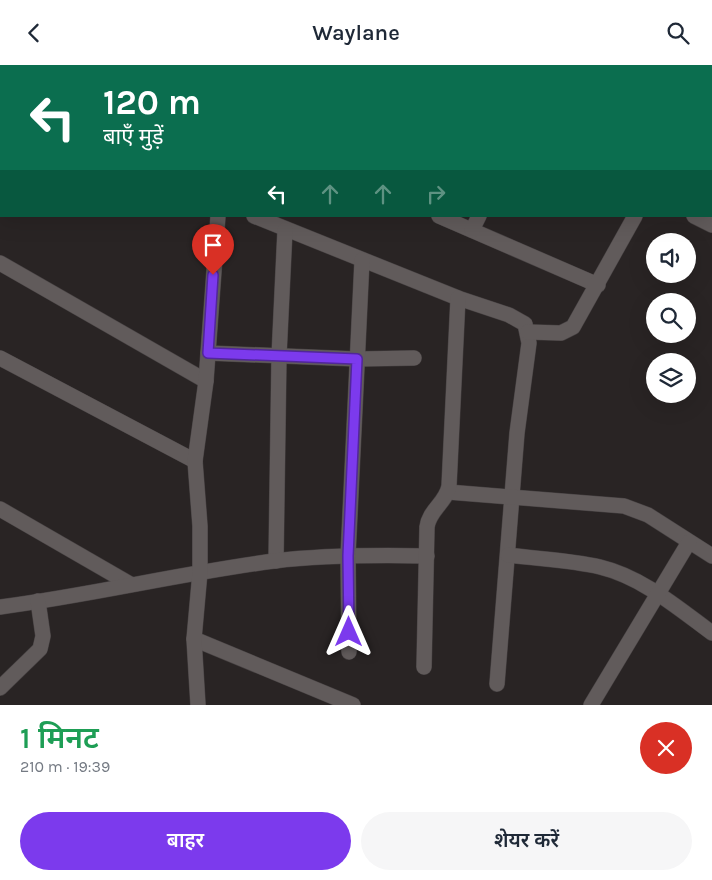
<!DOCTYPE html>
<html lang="hi">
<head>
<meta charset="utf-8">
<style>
  body { margin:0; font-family:Karla,"Noto Sans Devanagari",sans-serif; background:#f6f6f7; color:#1f2937; height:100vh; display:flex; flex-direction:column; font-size:19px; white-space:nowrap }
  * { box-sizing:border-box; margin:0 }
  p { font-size:16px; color:#747a83 }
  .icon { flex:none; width:28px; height:28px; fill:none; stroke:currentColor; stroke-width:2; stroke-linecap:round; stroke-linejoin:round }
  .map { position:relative; height:640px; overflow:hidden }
  .side { display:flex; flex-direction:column; background:#fff; flex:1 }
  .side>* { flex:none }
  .top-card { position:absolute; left:0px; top:0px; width:712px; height:152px; box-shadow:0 5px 20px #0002; background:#0b6e4f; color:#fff; overflow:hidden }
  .fabs { position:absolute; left:646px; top:168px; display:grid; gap:10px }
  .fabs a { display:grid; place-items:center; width:50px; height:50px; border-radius:50%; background:#fff; box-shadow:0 5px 20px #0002; font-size:25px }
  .pin { position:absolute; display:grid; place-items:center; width:42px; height:42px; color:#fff; margin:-51px -21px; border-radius:50% 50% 50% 0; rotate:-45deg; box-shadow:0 0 5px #0007 }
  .pin .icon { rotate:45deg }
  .me { position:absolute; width:55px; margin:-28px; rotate:0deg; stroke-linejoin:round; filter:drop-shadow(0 0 4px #0008) }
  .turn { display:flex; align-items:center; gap:18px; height:105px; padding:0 20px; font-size:22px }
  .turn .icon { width:65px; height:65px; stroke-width:2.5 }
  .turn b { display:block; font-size:35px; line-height:42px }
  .lanes { display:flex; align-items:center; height:48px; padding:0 20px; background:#0003; justify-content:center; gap:25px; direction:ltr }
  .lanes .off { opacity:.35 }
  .round { display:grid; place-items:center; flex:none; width:52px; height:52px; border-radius:26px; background:#f6f6f7 }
  .head { display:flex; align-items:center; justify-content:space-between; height:85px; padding:0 20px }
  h1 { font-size:30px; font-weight:600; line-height:38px; color:#1e9e55 }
  .cta { display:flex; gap:10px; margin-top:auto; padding:10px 20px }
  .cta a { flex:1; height:58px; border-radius:30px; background:#7c3aed; color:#fff; font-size:20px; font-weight:600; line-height:58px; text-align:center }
  .cta a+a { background:#f6f6f7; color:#1f2937 }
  header { display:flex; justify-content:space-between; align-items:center; height:65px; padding:0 20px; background:#fff; font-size:22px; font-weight:600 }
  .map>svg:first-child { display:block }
</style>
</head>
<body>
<header><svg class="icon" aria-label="back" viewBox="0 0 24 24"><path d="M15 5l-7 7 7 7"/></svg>Waylane<svg class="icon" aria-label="search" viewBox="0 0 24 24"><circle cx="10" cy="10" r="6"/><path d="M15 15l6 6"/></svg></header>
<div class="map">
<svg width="712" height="640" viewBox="0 0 712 640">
  <rect width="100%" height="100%" fill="#292424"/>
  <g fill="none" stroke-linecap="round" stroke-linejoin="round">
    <defs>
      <g id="street">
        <path d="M161,0L164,1"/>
        <path d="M393,0L395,1"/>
        <path d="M214,1V0"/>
        <path d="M301,1V0"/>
        <path d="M363,1L364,0"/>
        <path d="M711,86L712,87"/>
        <path d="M254,151L458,233L509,250L525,259L529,278L517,368L497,619"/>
        <path d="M439,151L598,220"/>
        <path d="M694,151L712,160"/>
        <path d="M472,165L479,151"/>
        <path d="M0,198L206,316"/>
        <path d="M528,267L561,268L573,262L635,151"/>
        <path d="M208,288L357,294L414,293"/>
        <path d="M0,293L195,396"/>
        <path d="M448,427L624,441L648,450L712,491"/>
        <path d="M0,444L130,519"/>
        <path d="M508,490C538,494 570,495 600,502C642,512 678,543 712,568"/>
        <path d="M276,496L279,291L285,165"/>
        <path d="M0,542C92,530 182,508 274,496C325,490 376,490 427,491"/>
        <path d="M194,574L353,640"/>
        <path d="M349,587L348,491L362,195"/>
        <path d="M424,602L427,462C429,445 446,438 449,421L458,233"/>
        <path d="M0,623L40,584L43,571L38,536"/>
        <path d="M198,640L194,574L200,507V461L195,396L206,316L218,151"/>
        <path d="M591,640L689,477"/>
      </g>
    </defs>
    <use href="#street" stroke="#464142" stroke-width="16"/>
    <use href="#street" stroke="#615b5b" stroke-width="15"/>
  </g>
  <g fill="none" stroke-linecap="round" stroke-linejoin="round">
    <defs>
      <path id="route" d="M213,210L208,288L357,294L348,491L349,567"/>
    </defs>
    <use href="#route" stroke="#51269a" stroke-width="12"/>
    <use href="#route" stroke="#7c3aed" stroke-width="9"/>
  </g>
</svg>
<div class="fabs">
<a><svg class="icon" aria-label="sound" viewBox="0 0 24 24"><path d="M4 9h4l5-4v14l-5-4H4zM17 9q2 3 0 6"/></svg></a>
<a><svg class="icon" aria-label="search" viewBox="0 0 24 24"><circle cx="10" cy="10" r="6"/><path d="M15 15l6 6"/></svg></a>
<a><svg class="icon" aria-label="layers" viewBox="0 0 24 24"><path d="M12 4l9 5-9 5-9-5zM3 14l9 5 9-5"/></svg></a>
</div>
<div class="pin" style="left:213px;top:210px;background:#d93025"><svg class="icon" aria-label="arrive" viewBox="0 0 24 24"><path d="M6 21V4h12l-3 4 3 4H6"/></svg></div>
<svg class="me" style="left:349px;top:567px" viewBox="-20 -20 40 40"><path d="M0-17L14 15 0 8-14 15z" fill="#7c3aed" stroke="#fff" stroke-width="4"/></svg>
<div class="top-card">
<div class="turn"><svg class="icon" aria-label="left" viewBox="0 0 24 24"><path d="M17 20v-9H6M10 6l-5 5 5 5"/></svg><div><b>120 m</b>बाएँ मुड़ें</div></div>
<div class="lanes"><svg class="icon" aria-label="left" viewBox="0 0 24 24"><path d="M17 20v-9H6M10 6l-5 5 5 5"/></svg><svg class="icon off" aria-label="ahead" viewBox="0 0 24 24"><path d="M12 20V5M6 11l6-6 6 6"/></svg><svg class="icon off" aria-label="ahead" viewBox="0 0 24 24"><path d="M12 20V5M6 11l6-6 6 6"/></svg><svg class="icon off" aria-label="right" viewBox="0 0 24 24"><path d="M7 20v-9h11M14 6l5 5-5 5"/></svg></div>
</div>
</div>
<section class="side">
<div class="head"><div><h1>1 मिनट</h1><p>210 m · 19:39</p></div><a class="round" style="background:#d93025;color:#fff"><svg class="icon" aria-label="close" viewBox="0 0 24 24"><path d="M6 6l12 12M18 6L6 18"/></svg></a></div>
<div class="cta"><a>बाहर</a><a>शेयर करें</a></div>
</section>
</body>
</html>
